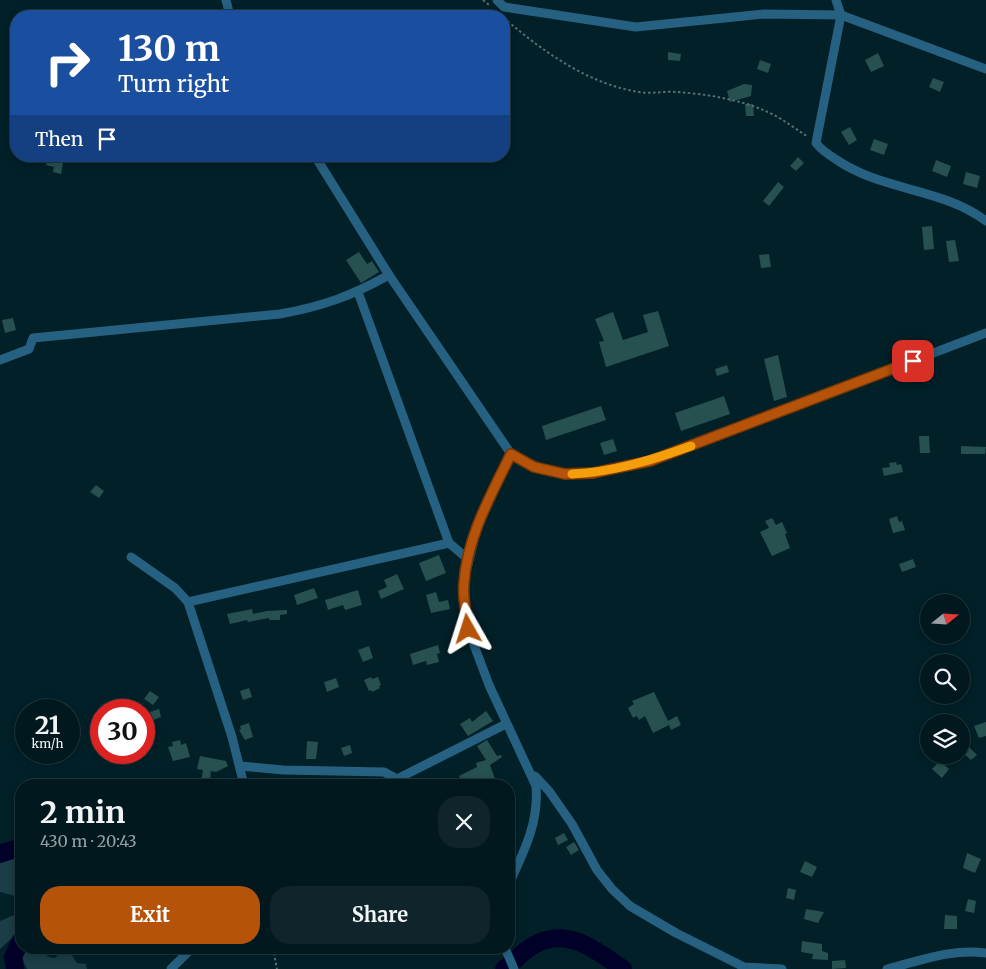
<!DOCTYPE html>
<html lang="en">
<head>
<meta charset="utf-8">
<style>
  body { margin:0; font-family:Merriweather,serif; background:#0f252b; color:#f1f3f6; height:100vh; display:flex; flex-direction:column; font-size:19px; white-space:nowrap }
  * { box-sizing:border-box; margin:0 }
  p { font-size:16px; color:#96a0a4 }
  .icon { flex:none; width:28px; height:28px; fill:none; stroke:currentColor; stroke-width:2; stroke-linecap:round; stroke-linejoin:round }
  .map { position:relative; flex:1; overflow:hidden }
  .drawer { position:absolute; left:15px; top:779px; width:500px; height:175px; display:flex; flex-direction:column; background:#01181e; border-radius:20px; box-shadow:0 2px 8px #0003,0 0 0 1px #23373c }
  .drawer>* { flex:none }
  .guide { position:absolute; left:10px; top:10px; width:500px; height:152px; border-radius:20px; box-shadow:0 2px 8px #0003,0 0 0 1px #23373c; background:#1a4fa0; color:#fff; overflow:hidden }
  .needle { width:32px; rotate:72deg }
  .fabs { position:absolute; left:920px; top:594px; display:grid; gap:10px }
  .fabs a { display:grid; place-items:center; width:50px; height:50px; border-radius:50%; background:#01181e; box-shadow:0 2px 8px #0003,0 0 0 1px #23373c; font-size:25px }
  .speed { position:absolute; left:15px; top:699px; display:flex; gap:10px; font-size:25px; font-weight:700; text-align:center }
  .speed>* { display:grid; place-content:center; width:65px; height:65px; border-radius:50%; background:#01181e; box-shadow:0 2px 8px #0003,0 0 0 1px #23373c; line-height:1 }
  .speed small { font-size:12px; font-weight:400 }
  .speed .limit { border:8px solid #d22; background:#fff; color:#111 }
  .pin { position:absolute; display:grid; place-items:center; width:42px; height:42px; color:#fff; margin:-21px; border-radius:10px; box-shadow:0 2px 8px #0006 }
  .me { position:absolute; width:55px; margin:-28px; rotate:354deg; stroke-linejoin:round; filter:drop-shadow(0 0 4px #0008) }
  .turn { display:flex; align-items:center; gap:18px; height:105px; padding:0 25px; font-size:22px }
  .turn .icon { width:65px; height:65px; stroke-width:2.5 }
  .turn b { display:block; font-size:35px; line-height:42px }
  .then { display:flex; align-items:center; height:48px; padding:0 25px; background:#0003; gap:10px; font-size:19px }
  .round { display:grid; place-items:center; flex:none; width:52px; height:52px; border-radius:20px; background:#0f252b }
  .head { display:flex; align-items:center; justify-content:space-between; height:85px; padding:0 25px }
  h1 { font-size:30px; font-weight:700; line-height:38px }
  .action { display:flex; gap:10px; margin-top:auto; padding:10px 25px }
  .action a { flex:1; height:58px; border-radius:20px; background:#b45309; color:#fff; font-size:20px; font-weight:700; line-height:58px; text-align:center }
  .action a+a { background:#0f252b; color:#f1f3f6 }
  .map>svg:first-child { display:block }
</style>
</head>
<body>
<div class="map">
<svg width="986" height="969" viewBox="0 0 986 969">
  <rect width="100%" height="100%" fill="#012028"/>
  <g fill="#1a3d46">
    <path d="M21,854V909L19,906L20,897L0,892V859L6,860Z"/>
    <path d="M21,912V930L0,949V921Z"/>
    <path d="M27,948H62L46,956L54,958L63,952L71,954L77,963L86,964L87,969H27C23,962 20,953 27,948Z"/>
  </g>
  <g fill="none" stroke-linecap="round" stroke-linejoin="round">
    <g stroke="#000029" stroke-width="18">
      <path d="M0,854L21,847"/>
      <path d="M15,969L13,957L21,940"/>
      <path d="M504,969C514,962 524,950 534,945C568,926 597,951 623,969"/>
    </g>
  </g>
  <g fill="#275051">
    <path d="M668,52L681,54L680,61L668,60Z"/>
    <path d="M878,53L884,66L871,72L865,60Z"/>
    <path d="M760,60L771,64L768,73L757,69Z"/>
    <path d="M933,78L944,82L940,92L929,87Z"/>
    <path d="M744,84L752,85L751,96L730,102L727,91Z"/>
    <path d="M745,104H753L754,116H746Z"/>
    <path d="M850,127L857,140L849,145L841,132Z"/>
    <path d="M874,139L888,144L884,155L870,150Z"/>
    <path d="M48,156L64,157L61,174L53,172L54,167L46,165Z"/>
    <path d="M798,157L804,163L796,171L790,166Z"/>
    <path d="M936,160L951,166L947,177L932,171Z"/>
    <path d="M966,172L980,176L977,188L963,184Z"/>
    <path d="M778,182L784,187L769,206L763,201Z"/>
    <path d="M932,226L934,249L924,250L922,227Z"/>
    <path d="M955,240L959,261L949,262L946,241Z"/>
    <path d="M359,252L367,264L372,261L379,272L361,283L346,260Z"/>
    <path d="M769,254L771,267L761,268L759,255Z"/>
    <path d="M658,311L669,346L606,367L599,342L604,341L595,319L613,312L623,340L648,332L643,315Z"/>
    <path d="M13,318L16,330L5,333L2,320Z"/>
    <path d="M778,355L787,397L774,401L764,359Z"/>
    <path d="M727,365L729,372L717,376L715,369Z"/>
    <path d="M724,396L730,414L681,431L675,413Z"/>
    <path d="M601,406L606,420L546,440L542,426Z"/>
    <path d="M919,436H929L930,453H920Z"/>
    <path d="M613,439L617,451L604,455L600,443Z"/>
    <path d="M961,446L986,447L985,454H961Z"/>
    <path d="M896,462L897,465L901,464L903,472L884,476L882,468L890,467L889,463Z"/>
    <path d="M96,485L104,491L99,498L90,492Z"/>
    <path d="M897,516L899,522L902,521L905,530L893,533L889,519Z"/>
    <path d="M772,518L776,525L782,522L787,533L785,534L790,548L772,556L760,532L769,528L765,521Z"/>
    <path d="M439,555L446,573L426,581L419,563Z"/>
    <path d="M913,559L916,567L902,572L899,564Z"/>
    <path d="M397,574L404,589L381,599L378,591L387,587L384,580Z"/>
    <path d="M314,588L318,598L297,605L294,595Z"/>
    <path d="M358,590L362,605L345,610L343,605L328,610L325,600Z"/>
    <path d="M436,592L439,602L448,600L450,609L431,613L426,595Z"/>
    <path d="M252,609L253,614L267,611L287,610V614L280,615V620H269V618L248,622L247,620L230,624L227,614Z"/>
    <path d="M438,645L440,653L437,654L439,662L427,665L426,661L413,665L410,654Z"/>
    <path d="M369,646L373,658L363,662L358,650Z"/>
    <path d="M371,677L372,679L378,677L381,685L379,686L380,688L372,692L371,690L369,691L364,680Z"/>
    <path d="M336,678L339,687L327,692L324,682Z"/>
    <path d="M249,688L252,697L243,700L240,691Z"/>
    <path d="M150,691L159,697L153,705L144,699Z"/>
    <path d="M654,692L668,721L677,716L681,725L671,730L669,725L653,733L645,716L639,720L637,716L633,718L628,708L634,704L632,701Z"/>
    <path d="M159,709L161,717L153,720L150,712Z"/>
    <path d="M486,711L493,721L468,736L460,724L470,718L472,722Z"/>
    <path d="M986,722V736L979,738L974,726Z"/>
    <path d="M249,723L253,737L245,740L239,730L241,729L240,726Z"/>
    <path d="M180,740L181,745L186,743L190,757L173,761L168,747L173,746L172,742Z"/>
    <path d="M487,740L497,756L501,755L502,757L490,765L495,779L481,785L478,778L462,784L459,776L477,767L476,763L486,760L477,746Z"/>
    <path d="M307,741L318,742L316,759H306Z"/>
    <path d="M350,745L352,753L344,756L341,748Z"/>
    <path d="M969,747L977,755L971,760L963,753Z"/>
    <path d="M200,756L226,761L228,766L216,772L211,771L210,782L201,781L203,770L197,769Z"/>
    <path d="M940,761L949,769L942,778L932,769Z"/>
    <path d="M564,833L568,840L558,845L555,838Z"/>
    <path d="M574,842L579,850L571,855L566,847Z"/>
    <path d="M967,853L981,859L975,873L963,868Z"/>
    <path d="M805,861L817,867L812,877L800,872Z"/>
    <path d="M788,888L796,890L794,900L786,898Z"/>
    <path d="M968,899L976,901L974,913L965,911Z"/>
    <path d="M806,909L824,912L818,923L804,919Z"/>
    <path d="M945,915L957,916V929H944Z"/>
    <path d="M802,941L822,944V951L828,953V960L812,959L813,954L801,952Z"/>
    <path d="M845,960L846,968L832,969V961Z"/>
  </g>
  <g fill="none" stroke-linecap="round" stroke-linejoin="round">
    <g stroke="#556f76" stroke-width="2" stroke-dasharray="2.5 2.5" stroke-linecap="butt">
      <path d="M483,0L489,5"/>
      <path d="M504,18C542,51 588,84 639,92C652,94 665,91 677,92C707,94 743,100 770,113C784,120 796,129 808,137"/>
      <path d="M273,948L277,969"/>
    </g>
    <g stroke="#276181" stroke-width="9">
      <path d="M226,0L230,16"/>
      <path d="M497,0L504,7L636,27L764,14L841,15L986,69"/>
      <path d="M836,0L841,15L816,143C821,150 829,155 837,160C882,191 943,188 986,221"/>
      <path d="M315,156L389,275L511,454C565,485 593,473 650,461L986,333"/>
      <path d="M358,292L449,543L468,559"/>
      <path d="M0,360L29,349L33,338L280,314C324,306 351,296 389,275"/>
      <path d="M131,557L175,588L188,602L232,737L244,785"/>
      <path d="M188,602L449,543"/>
      <path d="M241,766L283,770L384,772L397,779L506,724"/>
      <path d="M535,776L549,791L572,824L597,870L612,889L630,906L676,933L744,967L782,969"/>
      <path d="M509,884C524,851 539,823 536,786L489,685L468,629L463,584L478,524L511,454"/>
      <path d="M505,948L514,969"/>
      <path d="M171,969L192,948"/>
      <path d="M887,969C920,961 952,948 986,953"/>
    </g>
  </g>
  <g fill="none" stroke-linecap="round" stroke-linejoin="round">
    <defs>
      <path id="route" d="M468,629C467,614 462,598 464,583C467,537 491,495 511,454L534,467L565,474L593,473L650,461L913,361"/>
    </defs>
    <use href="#route" stroke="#753606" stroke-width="12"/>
    <use href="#route" stroke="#b45309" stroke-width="9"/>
    <path stroke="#f59e0b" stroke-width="9" d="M572,474C613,472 652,460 691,446"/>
  </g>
</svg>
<div class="fabs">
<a><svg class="needle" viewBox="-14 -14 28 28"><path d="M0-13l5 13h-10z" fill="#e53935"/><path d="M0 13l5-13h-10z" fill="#96a0a4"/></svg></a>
<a><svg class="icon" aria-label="search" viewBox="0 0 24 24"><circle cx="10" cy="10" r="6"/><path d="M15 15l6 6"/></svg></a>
<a><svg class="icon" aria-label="layers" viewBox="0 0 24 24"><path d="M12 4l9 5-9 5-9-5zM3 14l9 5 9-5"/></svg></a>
</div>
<div class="speed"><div>21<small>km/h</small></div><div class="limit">30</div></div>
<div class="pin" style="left:913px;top:361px;background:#d93025"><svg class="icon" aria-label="arrive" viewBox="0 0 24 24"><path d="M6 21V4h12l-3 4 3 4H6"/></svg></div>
<svg class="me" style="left:468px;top:629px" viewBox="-20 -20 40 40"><path d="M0-17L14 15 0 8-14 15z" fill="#b45309" stroke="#fff" stroke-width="4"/></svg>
<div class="guide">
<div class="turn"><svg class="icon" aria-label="right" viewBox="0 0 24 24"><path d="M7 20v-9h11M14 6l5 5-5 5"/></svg><div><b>130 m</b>Turn right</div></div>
<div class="then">Then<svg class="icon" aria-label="arrive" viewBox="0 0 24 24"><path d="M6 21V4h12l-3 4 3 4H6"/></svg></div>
</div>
<section class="drawer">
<div class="head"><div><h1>2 min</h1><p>430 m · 20:43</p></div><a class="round"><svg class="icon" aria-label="close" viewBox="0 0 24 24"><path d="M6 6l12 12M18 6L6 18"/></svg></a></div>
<div class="action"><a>Exit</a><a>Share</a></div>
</section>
</div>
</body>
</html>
